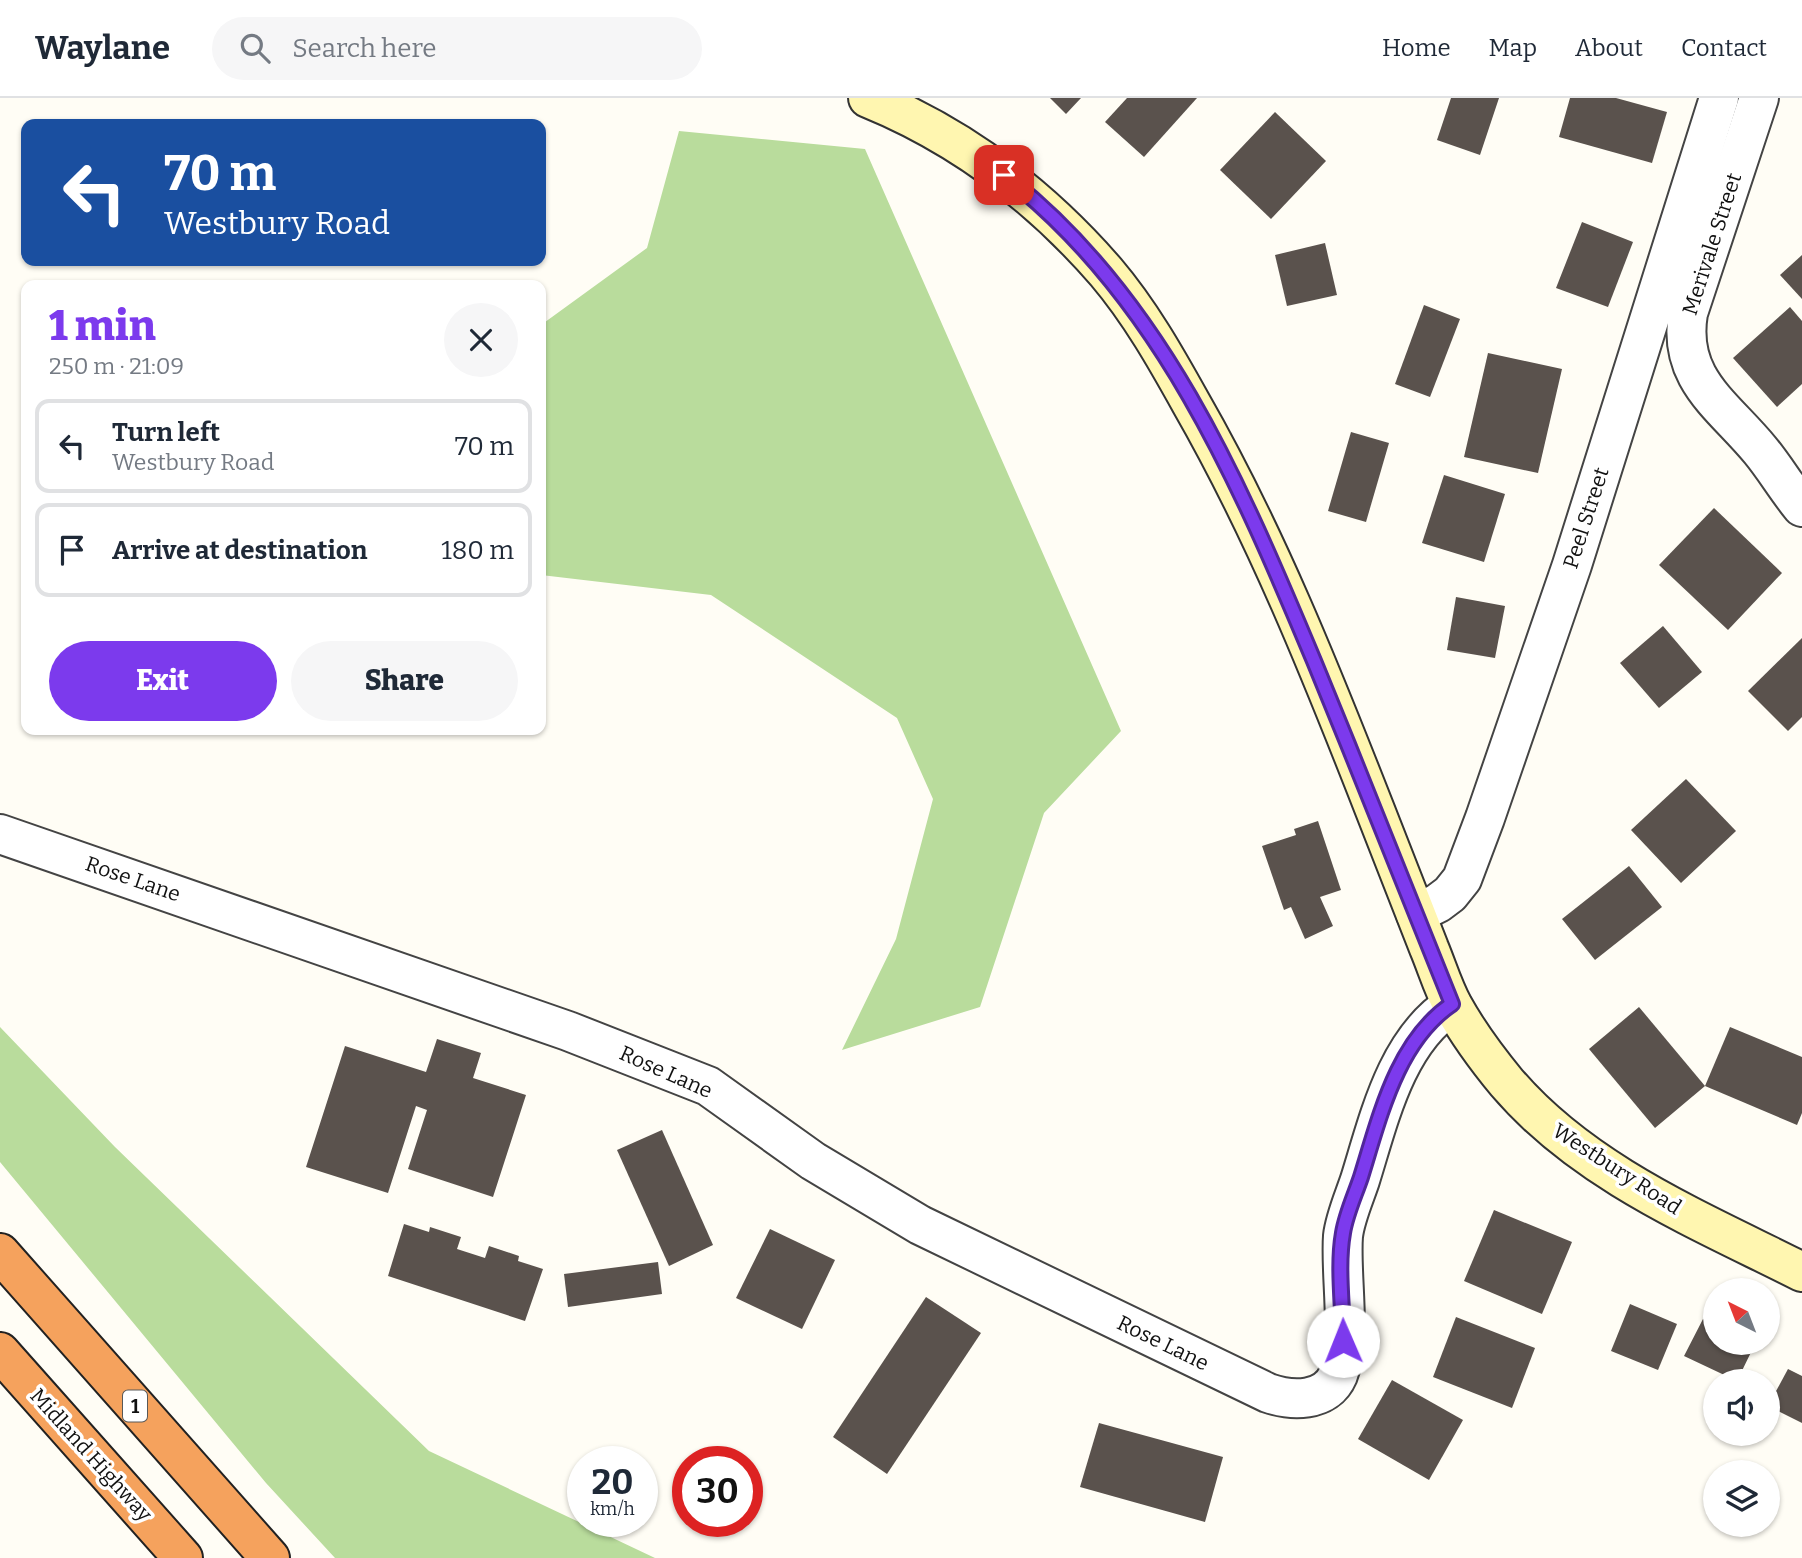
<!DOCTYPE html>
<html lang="en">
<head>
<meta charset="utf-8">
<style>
  body { margin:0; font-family:Bitter,serif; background:#f6f6f7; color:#1f2937; height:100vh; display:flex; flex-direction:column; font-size:26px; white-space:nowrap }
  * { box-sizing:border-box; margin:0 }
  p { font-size:23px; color:#747a83 }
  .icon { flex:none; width:38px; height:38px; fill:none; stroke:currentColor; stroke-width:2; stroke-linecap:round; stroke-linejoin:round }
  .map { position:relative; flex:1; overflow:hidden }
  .sheet { position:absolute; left:21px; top:182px; width:525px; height:455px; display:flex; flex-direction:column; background:#fff; border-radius:14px; box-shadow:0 2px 5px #0004 }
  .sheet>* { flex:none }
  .hud { position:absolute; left:21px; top:21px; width:525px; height:147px; border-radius:14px; box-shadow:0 2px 5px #0004; background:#1a4fa0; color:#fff; overflow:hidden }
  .needle { width:46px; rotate:318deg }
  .buttons { position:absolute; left:1703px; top:1180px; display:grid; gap:14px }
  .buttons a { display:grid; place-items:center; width:77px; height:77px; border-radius:50%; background:#fff; box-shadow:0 2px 5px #0004; font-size:35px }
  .speed { position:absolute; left:567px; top:1348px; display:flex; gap:14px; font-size:35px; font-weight:700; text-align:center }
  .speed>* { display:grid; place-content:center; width:91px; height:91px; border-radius:50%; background:#fff; box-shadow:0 2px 5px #0004; line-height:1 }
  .speed small { font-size:18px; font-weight:400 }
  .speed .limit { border:10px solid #d22; background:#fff; color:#111 }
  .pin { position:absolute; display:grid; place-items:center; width:60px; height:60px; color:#fff; margin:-30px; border-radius:14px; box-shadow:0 4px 10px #0006 }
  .me { position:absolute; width:77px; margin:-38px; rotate:359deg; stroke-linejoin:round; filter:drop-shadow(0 0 5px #0008) }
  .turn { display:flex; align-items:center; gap:24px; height:147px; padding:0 28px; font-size:32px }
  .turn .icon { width:91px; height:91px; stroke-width:2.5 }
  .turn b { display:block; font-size:49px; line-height:60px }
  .round { display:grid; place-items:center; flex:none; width:74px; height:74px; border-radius:37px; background:#f6f6f7 }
  .head { display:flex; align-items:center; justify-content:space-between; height:119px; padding:0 28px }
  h1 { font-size:42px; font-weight:800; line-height:52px; color:#7c3aed }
  .primary-button { display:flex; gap:14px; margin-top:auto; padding:14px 28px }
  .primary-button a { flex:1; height:80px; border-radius:42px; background:#7c3aed; color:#fff; font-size:28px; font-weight:800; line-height:80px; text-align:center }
  .primary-button a+a { background:#f6f6f7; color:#1f2937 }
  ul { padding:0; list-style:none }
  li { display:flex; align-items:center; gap:21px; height:94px; margin:0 14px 10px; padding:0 14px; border:4px solid #e0e1e3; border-radius:14px }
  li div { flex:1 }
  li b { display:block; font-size:26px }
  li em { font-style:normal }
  header { display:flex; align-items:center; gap:42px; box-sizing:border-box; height:98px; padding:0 35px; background:#fff; border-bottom:2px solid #e0e1e3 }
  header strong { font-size:33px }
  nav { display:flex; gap:38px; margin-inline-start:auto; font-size:24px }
  .search { width:490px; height:63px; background:#f6f6f7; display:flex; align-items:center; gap:18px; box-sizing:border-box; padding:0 24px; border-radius:38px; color:#747a83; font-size:26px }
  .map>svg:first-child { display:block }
</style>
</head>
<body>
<header>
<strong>Waylane</strong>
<div class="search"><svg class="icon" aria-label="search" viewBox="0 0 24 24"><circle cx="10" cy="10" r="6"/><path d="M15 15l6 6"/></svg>Search here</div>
<nav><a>Home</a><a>Map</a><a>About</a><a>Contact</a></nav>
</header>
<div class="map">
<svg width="1802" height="1460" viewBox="0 0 1802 1460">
  <rect width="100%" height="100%" fill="#fffdf5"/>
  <g fill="#b9dc9c">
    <path d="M679,33L865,51L1121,633L1044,715L980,909L842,952L896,841L933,701L897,620L711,497L541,477V227L647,150Z"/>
    <path d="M0,929L115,1049L429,1353L655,1460H335L266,1385L0,1064Z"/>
  </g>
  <g fill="#5a524d">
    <path d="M1050,0H1081L1066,16Z"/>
    <path d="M1127,0H1197L1144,59L1105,24Z"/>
    <path d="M1451,0H1499L1480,57L1437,42Z"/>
    <path d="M1570,0H1616L1667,14L1652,65L1559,39Z"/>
    <path d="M1275,14L1326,63L1271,121L1220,72Z"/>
    <path d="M1582,124L1633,144L1608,209L1556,190Z"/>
    <path d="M1325,145L1337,197L1287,208L1275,157Z"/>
    <path d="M1802,157V201L1780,177Z"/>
    <path d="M1424,207L1460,221L1430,299L1395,286Z"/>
    <path d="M1790,209L1802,223V286L1777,309L1733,260Z"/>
    <path d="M1488,255L1562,271L1538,375L1464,359Z"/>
    <path d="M1351,334L1389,345L1366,424L1328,413Z"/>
    <path d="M1444,377L1505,396L1484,464L1422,445Z"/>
    <path d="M1714,410L1782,475L1728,532L1659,467Z"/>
    <path d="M1456,499L1505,508L1495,560L1447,552Z"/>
    <path d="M1663,528L1702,574L1659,610L1620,565Z"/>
    <path d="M1802,540V619L1788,633L1748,593Z"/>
    <path d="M1686,681L1736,733L1681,785L1631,732Z"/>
    <path d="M1318,723L1341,792L1320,799L1333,828L1305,841L1291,809L1284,812L1262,748L1296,737L1294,731Z"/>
    <path d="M1629,768L1662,809L1595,862L1562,821Z"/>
    <path d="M1639,909L1705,988L1655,1030L1589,951Z"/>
    <path d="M1730,929L1802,959V1015L1797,1027L1705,988Z"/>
    <path d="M437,941L481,955L473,980L526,997L493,1099L408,1071L427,1012L416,1008L388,1095L306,1069L345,948L426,974Z"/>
    <path d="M662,1032L713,1147L669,1168L617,1052Z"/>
    <path d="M1494,1112L1572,1144L1542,1216L1464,1183Z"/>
    <path d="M404,1126L429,1134L430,1129L461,1139L457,1151L485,1160L489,1148L519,1158L518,1163L543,1171L525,1223L388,1178Z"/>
    <path d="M770,1131L835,1162L802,1231L736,1200Z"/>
    <path d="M658,1164L662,1196L568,1209L564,1176Z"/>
    <path d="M926,1199L981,1235L887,1376L833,1339Z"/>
    <path d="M1630,1206L1677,1226L1658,1272L1611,1253Z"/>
    <path d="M1456,1219L1535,1250L1512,1310L1433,1279Z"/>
    <path d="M1703,1221L1715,1227V1244L1755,1246L1737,1283L1684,1258Z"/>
    <path d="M1788,1271L1802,1278V1325L1768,1308Z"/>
    <path d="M1392,1282L1463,1322L1429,1382L1358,1341Z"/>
    <path d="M1099,1325L1223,1359L1205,1424L1080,1389Z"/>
  </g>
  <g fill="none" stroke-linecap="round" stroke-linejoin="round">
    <defs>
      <g id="street">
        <path d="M1759,0L1688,215C1677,281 1723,307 1760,352C1775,370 1787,391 1802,409"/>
        <path d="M0,736L568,933L708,988L813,1063L920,1127L1268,1295C1291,1303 1326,1305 1338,1277C1352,1242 1340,1177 1343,1138C1345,1120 1354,1100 1360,1082C1379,1021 1396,943 1452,907"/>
        <path d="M1416,816L1438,805L1450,796L1462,781L1485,720L1572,467L1719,0"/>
      </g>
      <path id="secondary" d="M868,0C961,38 1040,98 1106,174C1140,214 1166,260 1191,305C1265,434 1321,574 1375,712C1393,758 1411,804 1429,850C1437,869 1443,890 1453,908C1468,935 1488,962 1507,985C1584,1075 1699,1122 1802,1174"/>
      <g id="highway">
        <path d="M0,1155L270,1460"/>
        <path d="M0,1254L183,1460"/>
      </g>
    </defs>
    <use href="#street" stroke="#444" stroke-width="42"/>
    <use href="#secondary" stroke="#333" stroke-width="42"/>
    <use href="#highway" stroke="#222" stroke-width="42"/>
    <use href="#street" stroke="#fff" stroke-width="38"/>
    <use href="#secondary" stroke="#fff6b0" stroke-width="38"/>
    <use href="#highway" stroke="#f5a25d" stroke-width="38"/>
  </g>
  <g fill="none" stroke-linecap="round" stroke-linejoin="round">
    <defs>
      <path id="route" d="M1004,77C1160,197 1240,386 1314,563C1361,677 1406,792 1452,906C1397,943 1380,1018 1361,1079C1355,1097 1346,1116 1343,1135C1337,1169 1343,1208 1343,1243"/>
    </defs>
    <use href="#route" stroke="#51269a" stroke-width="18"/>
    <use href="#route" stroke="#7c3aed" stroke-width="12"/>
  </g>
  <g text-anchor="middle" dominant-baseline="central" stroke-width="7" stroke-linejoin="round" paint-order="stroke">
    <rect fill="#fff" stroke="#585858" stroke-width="2" x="123" y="1292.5" width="24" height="31" rx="5"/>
    <g font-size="19" font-weight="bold" fill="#111">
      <text x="135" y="1308">1</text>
    </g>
    <g font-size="21" fill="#111" stroke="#fff">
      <text transform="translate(1712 146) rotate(-72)">Merivale Street</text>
      <text transform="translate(1586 420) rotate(-72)">Peel Street</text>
      <text transform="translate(133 781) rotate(19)">Rose Lane</text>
      <text transform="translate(666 974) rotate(24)">Rose Lane</text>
      <text transform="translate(1617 1071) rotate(33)">Westbury Road</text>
      <text transform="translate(1163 1245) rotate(26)">Rose Lane</text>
      <text transform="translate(91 1357) rotate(48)">Midland Highway</text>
    </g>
  </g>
</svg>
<div class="buttons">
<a><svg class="needle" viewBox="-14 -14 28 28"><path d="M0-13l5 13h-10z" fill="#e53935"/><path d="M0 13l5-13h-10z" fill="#747a83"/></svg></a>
<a><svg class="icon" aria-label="sound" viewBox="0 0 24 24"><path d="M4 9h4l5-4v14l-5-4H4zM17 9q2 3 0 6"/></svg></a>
<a><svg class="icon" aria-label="layers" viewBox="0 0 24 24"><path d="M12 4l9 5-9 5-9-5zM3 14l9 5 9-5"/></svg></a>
</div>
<div class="speed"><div>20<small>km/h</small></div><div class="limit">30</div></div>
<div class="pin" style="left:1004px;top:77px;background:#d93025"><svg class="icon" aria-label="arrive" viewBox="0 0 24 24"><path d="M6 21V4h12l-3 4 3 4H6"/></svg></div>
<svg class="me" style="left:1343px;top:1243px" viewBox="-20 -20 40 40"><circle r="19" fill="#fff"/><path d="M0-13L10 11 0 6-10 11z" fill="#7c3aed"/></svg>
<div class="hud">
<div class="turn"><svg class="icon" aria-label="left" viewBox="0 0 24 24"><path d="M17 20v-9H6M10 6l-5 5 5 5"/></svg><div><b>70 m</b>Westbury Road</div></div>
</div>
<section class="sheet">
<div class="head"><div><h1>1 min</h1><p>250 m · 21:09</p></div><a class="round"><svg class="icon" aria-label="close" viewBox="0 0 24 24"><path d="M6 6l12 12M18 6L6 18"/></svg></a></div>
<ul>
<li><svg class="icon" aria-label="left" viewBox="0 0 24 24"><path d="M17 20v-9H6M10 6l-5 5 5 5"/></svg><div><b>Turn left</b><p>Westbury Road</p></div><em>70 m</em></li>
<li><svg class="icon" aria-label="arrive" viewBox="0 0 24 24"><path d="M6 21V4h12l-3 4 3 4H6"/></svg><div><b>Arrive at destination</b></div><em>180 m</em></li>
</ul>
<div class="primary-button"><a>Exit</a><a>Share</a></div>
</section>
</div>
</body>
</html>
